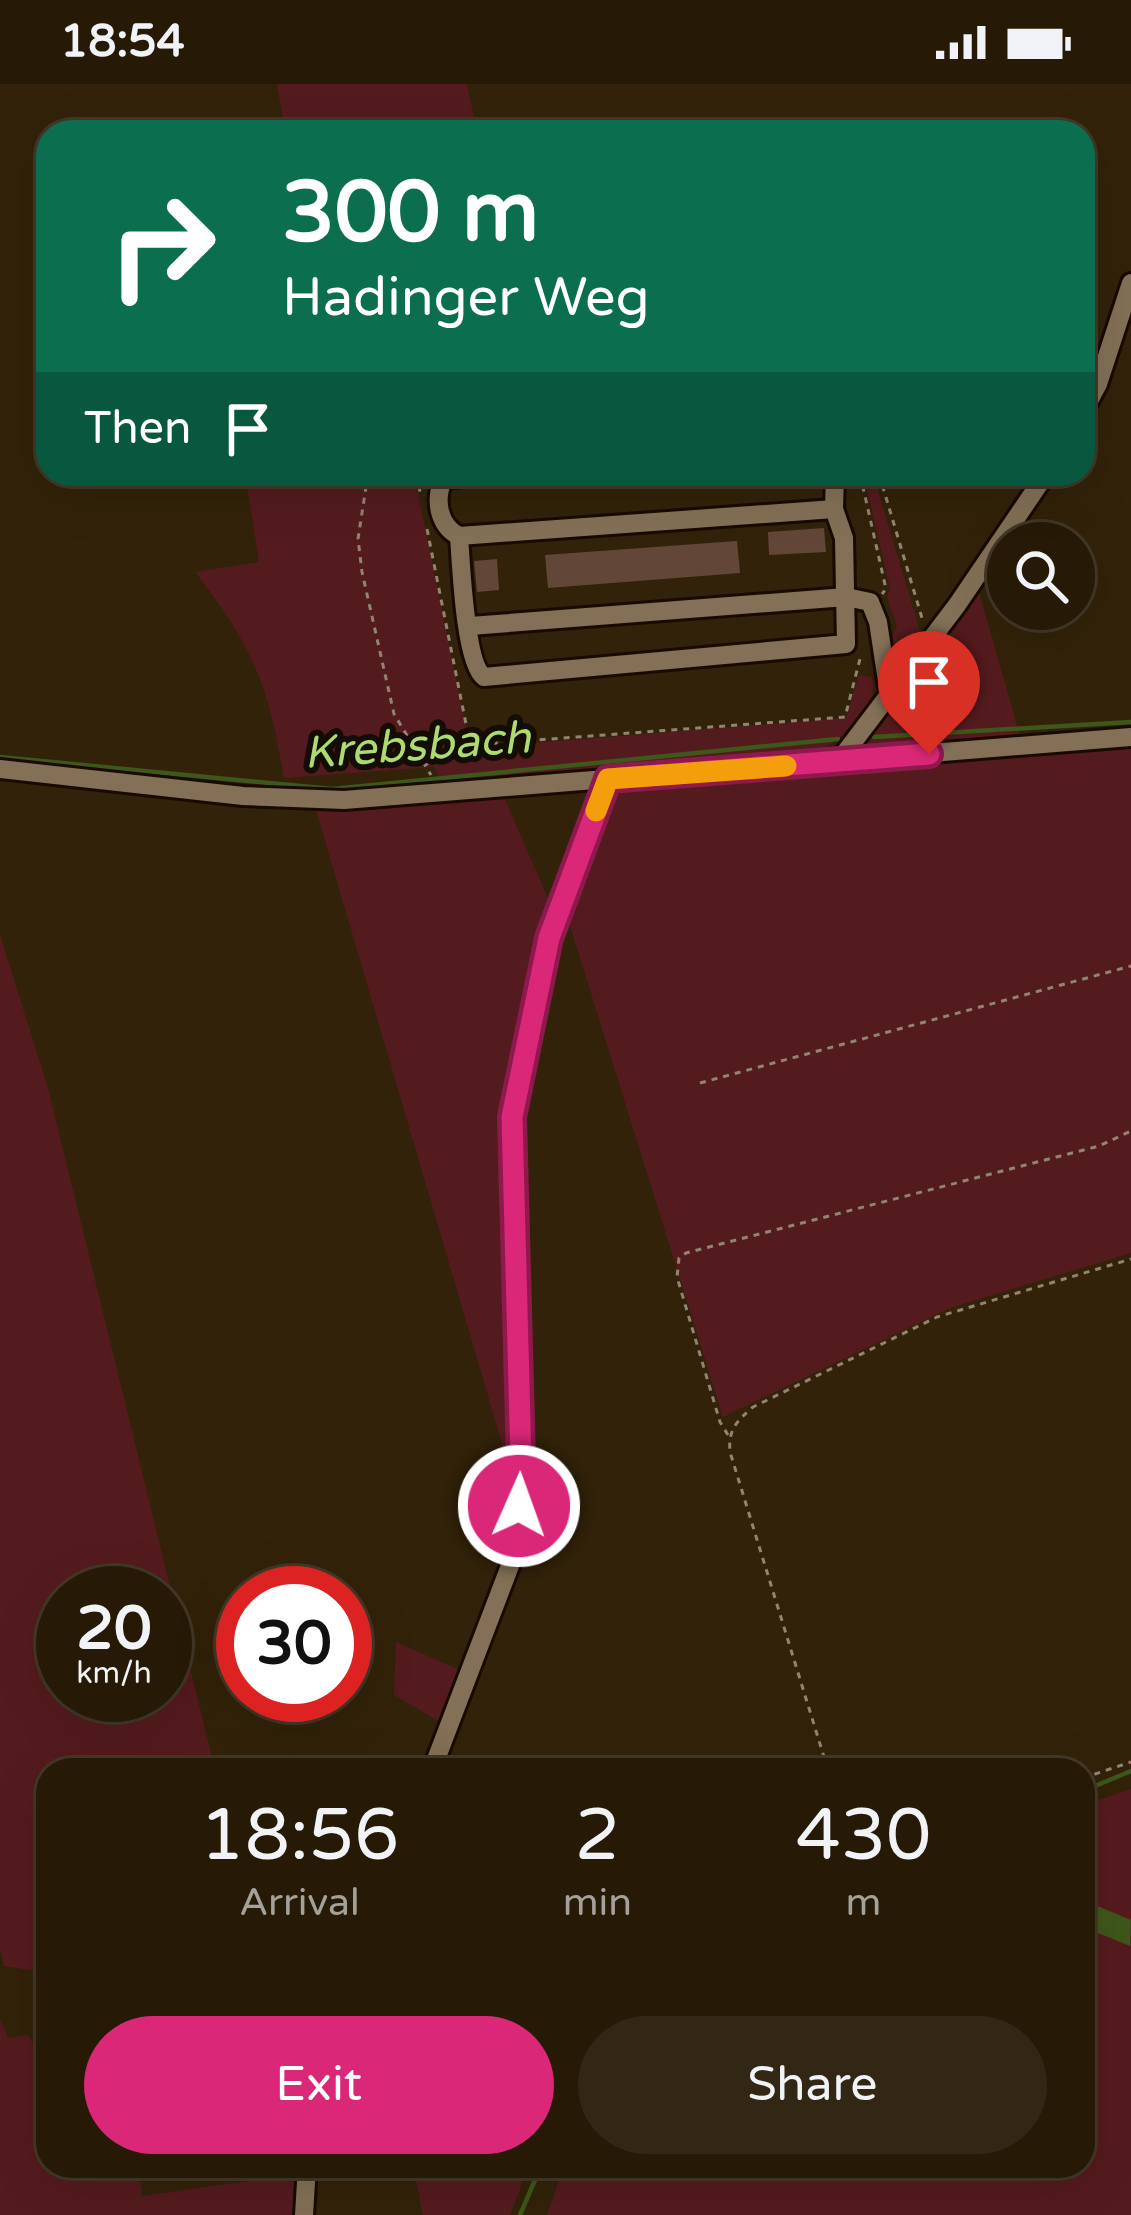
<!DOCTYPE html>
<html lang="en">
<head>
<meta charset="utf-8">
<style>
  body { margin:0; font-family:"Varela Round",sans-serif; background:#322715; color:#f1f3f6; height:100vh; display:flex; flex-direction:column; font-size:45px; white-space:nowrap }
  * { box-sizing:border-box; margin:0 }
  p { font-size:39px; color:#a4a19b }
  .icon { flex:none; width:66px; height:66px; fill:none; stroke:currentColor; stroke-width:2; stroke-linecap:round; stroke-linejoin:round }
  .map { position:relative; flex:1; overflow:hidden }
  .sheet { position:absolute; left:36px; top:1674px; width:1059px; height:420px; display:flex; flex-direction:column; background:#261a07; border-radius:36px; box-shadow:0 12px 48px #0002,0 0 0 3px #423828 }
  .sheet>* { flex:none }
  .top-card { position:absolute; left:36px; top:36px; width:1059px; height:366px; border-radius:36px; box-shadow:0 12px 48px #0002,0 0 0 3px #423828; background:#0b6e4f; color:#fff; overflow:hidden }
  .fabs { position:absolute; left:987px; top:438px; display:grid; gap:24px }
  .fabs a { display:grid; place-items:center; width:108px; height:108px; border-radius:50%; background:#261a07; box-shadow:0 12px 48px #0002,0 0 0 3px #423828; font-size:60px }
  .speed { position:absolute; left:36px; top:1482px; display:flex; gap:24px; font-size:60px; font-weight:700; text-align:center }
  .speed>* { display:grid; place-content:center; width:156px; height:156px; border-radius:50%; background:#261a07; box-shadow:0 12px 48px #0002,0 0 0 3px #423828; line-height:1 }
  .speed small { font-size:30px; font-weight:400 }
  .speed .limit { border:18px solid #d22; background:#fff; color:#111 }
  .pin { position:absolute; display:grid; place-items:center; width:102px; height:102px; color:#fff; margin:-123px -51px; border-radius:50% 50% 50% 0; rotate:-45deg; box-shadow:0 0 12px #0007 }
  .pin .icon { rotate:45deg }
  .me { position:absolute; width:132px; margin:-66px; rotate:2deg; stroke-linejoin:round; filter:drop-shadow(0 0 9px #0008) }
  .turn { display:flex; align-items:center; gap:42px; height:252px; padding:0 48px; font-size:54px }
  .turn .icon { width:156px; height:156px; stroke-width:2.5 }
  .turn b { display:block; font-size:84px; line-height:102px }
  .then { display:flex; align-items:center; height:114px; padding:0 48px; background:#0003; gap:24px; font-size:45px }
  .eta { display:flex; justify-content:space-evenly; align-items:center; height:204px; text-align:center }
  .eta b { font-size:72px; font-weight:600; line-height:84px }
  .primary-button { display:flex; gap:24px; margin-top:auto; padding:24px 48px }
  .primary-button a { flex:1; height:138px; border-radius:72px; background:#db2777; color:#fff; font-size:48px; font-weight:600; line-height:138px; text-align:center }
  .primary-button a+a { background:#322715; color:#f1f3f6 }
  .status { display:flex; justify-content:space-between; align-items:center; height:84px; padding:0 60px; background:#261a07; direction:ltr }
  .status svg { height:33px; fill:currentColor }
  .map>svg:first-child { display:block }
</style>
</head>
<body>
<div class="status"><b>18:54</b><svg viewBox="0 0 49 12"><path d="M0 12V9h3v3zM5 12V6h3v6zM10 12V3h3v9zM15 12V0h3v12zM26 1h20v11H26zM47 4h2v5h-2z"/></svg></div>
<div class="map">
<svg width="1131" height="2131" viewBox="0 0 1131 2131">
  <rect width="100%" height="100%" fill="#322209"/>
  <g fill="#541b1e" fill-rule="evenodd">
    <path d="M277,0H467L477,48H285Z"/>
    <path d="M245,390H414L470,664L846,634L859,591L872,593C881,626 842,658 814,668L446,703L434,683L284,694C268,600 254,564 195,488L259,478Z"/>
    <path d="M863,390H873L920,547L919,557L899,581L889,579L886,566L897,542L887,513L890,504Z"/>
    <path d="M978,504L1021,656L854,670Z"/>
    <path d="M1131,660V1169L950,1224L723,1333L566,829L605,718L635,701Z"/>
    <path d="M504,713L550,819L503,1032L511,1339L518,1414L316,726Z"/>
    <path d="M0,851L48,1004L215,1686H48V1889L4,1882L0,1865ZM63,1509H165V1611H63Z"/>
    <path d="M396,1558L466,1589L444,1640L394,1611Z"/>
    <path d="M1131,1705V2131H547L564,2082H1083V1721Z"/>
    <path d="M0,1935L8,1954L28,1951L48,1984V2082H139L142,2112L297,2090L293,2131H0Z"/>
    <path d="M449,2082H529L510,2131H423L416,2097L447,2096Z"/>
  </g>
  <path fill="#3e571a" d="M1083,1816L1131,1836L1130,1862L1083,1843Z"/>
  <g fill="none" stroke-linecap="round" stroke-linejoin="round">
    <g stroke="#3e571a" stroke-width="4.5">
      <path d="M874,653L1131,638"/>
      <path d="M0,673L332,705L838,655"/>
      <path d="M1083,1707L1131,1687"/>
      <path d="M520,2131L541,2082"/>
    </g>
  </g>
  <g fill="#624638">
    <path d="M824,444L826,468L769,471L768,448Z"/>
    <path d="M737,457L740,489L548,504L545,471Z"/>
    <path d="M497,475L499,506L477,508L474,477Z"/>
  </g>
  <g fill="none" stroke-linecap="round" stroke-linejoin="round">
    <defs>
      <g id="minor">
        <path d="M1083,328L1098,300L1131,199"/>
        <path d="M834,425L835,390"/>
        <path d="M459,452L834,425L844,454L846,560L484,593C465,580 461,479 459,452C439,442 434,417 443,396L449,394L507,390"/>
        <path d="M470,542L846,513L870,518L878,538L889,610"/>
        <path d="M838,678L957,521L1046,390"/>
        <path d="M0,685L243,712L344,716L1131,653"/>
        <path d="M432,1686L516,1466L521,1378L512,1033L549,855L608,695"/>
        <path d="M304,2131L307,2082"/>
      </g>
    </defs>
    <use href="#minor" stroke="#190a00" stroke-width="24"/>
    <g stroke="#918470" stroke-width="3" stroke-dasharray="6 6" stroke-linecap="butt">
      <path d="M368,390L358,455L362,488L394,630L431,691"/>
      <path d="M416,390L421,412"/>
      <path d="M860,390L886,505L882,510"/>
      <path d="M879,390L922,534"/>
      <path d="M427,445L470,660"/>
      <path d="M424,681L470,661L845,633L861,571"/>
      <path d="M700,999L1131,882"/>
      <path d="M728,1351L720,1338L677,1193L679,1174L686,1169L1099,1062L1131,1047"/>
      <path d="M828,1686L730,1368C728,1345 737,1337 753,1323L937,1233L1131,1175"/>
      <path d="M1083,1694L1131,1678"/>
    </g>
    <use href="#minor" stroke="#837056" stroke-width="18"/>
  </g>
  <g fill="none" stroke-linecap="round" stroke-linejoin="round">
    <defs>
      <path id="route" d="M519,1422L521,1378L512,1033L549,854L608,695L929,670"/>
    </defs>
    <use href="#route" stroke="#8e194d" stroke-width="30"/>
    <use href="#route" stroke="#db2777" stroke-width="21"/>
    <path stroke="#f59e0b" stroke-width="21" d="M596,727L608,695L786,682"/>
  </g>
  <g text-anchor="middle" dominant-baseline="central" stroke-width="12" stroke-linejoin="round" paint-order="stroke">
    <g font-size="45" font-style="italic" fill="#addb71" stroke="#140d04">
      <text transform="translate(417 662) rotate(-4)">Krebsbach</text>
    </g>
  </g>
</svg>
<div class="fabs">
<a><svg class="icon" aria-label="search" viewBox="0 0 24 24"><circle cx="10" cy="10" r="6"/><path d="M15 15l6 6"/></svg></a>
</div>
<div class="speed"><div>20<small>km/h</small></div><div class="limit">30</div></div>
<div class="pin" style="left:929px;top:670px;background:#d93025"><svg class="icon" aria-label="arrive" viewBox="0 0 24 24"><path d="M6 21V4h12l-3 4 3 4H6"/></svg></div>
<svg class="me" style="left:519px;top:1422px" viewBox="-20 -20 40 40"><circle r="17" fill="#db2777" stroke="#fff" stroke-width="3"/><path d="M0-11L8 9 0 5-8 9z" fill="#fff"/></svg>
<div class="top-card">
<div class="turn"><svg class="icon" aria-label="right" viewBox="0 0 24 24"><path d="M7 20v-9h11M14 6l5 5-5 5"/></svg><div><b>300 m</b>Hadinger Weg</div></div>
<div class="then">Then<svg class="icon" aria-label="arrive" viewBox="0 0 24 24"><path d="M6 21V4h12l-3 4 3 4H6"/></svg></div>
</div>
<section class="sheet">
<div class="eta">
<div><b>18:56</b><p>Arrival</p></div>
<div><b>2</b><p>min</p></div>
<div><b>430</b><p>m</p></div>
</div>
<div class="primary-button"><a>Exit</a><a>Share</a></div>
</section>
</div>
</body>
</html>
